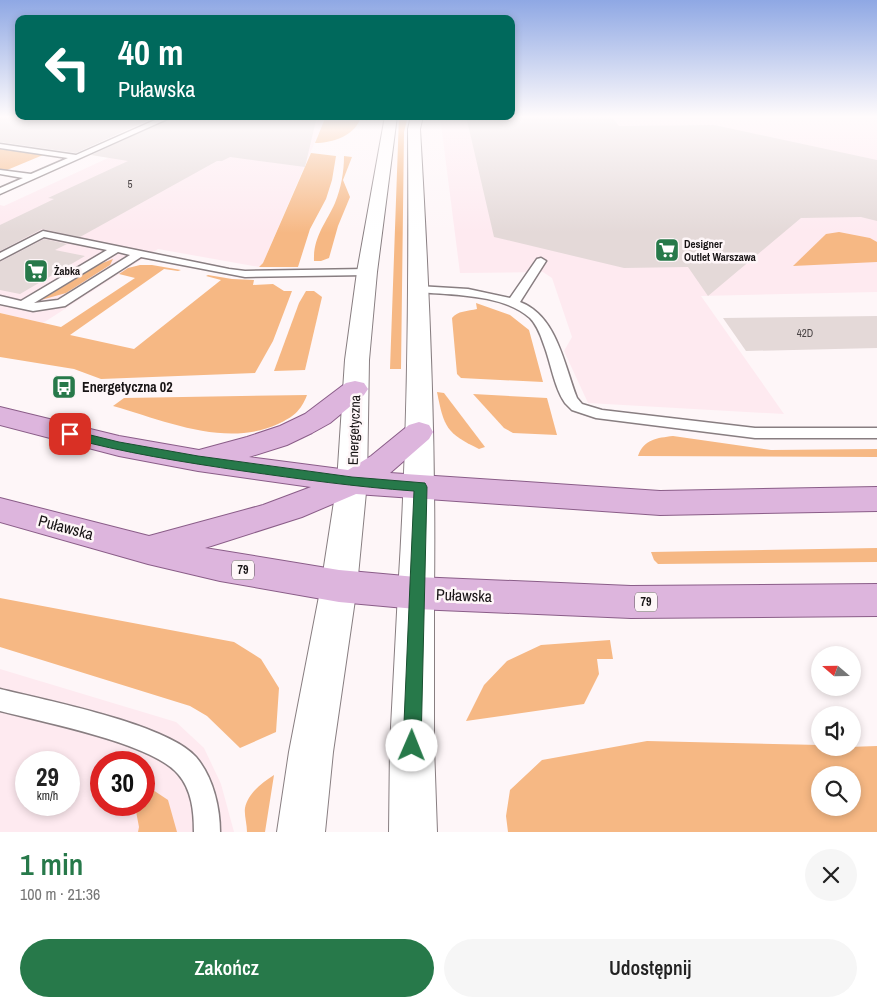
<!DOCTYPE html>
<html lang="pl">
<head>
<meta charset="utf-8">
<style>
  body { margin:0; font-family:"Archivo Narrow",sans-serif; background:#f6f6f6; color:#222; height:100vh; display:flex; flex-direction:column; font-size:19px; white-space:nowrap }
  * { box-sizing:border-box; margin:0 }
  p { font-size:16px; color:#767676 }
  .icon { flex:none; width:28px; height:28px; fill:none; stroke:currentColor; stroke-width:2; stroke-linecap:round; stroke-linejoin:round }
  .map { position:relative; height:832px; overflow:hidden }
  .side { display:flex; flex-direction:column; background:#fff; flex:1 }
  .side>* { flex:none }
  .hud { position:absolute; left:15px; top:15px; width:500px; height:105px; border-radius:10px; box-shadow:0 2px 8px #0003; background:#00695c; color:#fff; overflow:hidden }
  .needle { width:32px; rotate:290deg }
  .tools { position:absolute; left:811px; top:646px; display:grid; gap:10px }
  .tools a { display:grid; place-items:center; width:50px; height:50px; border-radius:50%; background:#fff; box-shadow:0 2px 8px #0003; font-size:25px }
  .speed { position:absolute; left:15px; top:751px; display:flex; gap:10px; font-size:25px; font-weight:700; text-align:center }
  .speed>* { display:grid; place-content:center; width:65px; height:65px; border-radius:50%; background:#fff; box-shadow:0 2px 8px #0003; line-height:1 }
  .speed small { font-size:12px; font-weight:400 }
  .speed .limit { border:8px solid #d22; background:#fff; color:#111 }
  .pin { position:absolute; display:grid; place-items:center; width:42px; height:42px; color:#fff; margin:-21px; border-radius:10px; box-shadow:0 2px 8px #0006 }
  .me { position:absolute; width:55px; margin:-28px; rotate:1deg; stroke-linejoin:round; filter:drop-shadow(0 0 4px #0008) }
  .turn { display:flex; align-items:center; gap:18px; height:105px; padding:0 20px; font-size:22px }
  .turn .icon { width:65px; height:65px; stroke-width:2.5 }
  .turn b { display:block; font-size:35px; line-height:42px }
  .round { display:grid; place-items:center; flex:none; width:52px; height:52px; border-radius:26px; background:#f6f6f6 }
  .head { display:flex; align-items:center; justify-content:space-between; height:85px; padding:0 20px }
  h1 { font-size:30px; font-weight:600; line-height:38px; color:#27794a }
  .primary-button { display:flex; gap:10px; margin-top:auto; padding:10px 20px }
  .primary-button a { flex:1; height:58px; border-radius:30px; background:#27794a; color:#fff; font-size:20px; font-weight:600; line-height:58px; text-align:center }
  .primary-button a+a { background:#f6f6f6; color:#222 }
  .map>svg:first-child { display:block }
</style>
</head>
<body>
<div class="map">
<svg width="877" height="832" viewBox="0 0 877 832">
  <rect width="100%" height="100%" fill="#fef6f8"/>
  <g fill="#feeaf0" fill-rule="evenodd">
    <path d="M199,116H326L263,263L259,267L158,249L43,323L0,313V205L4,206Z"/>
    <path d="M440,116H877V292L701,296L784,414L588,403L564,351L572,337L552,278L543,272L460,273Z"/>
    <path d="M0,669L176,722L204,748L221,784L234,832H0ZM26,762H69V805H26ZM101,762H144V805H101Z"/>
  </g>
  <g fill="#f6b884" fill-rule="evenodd">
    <path d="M326,116H361C356,136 332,143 315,143Z"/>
    <path d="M399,116H408L404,132L401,369H390Z"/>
    <path d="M0,149L43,155L7,170L0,169Z"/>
    <path d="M311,153L336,156L332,180L326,199L310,229L298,267H259L263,263Z"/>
    <path d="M344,156L352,157L343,180L350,197L338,226L329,258L321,261H314C313,237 326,223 335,203C341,188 344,172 344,156Z"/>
    <path d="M839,232L870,238L877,242V262L793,266L826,234Z"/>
    <path d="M113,259L110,265L66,293L41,300L100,264Z"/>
    <path d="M140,265H152L181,270L178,271L164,269L70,335L134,349L221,280L206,276L208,275L232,279L254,280L253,285L273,284L284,291H292L273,341L255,373L101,379L74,369L0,357V313L61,327L135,278L119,274L128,268Z"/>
    <path d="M306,291H314L322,297L305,370L274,371L299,303Z"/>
    <path d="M476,303L510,315L529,330L543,382L461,378L457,374L452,318C457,311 468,311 477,309Z"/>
    <path d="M437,392L444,393L485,447L479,449C446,433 444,427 437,392Z"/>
    <path d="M473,394L547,398L557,435L513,433L504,428Z"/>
    <path d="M307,395C301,411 293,417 278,424C226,448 166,421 113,406L124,398Z"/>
    <path d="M673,436L771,450L877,449V457L638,456C644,439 657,438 673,436Z"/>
    <path d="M877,548V562L658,564L654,560L651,552Z"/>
    <path d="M0,598L234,642L261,659L279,688L276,732L240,748L207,716L190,706L0,647Z"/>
    <path d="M610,640L613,659H597L599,674L584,704L466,721L484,685L507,661L541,645Z"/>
    <path d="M647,741L820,745V748L877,746V832H508L506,816L510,790L542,760ZM820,775H852V808H820Z"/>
    <path d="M274,775L265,832H247C247,824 244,815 245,808C248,793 262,783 274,775Z"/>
    <path d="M144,784L168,800L177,832H138L139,827L135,806L133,805H144Z"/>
  </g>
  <g fill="#e4d9d8">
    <path d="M0,116H158L76,153L0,142Z"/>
    <path d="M176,116H317L305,167L230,157L222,161H217L80,237L42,229L0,251V225L54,199L48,198L128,161L91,155Z"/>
    <path d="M466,116H611L619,126L714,125L877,160V221L861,217L801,218L708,296L688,267L624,268L494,237Z"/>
    <path d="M44,239L67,244L55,250L85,256L20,294L0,290V262Z"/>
    <path d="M877,316V348L746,351L723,318Z"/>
  </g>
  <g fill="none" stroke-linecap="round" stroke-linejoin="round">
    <defs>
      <g id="service">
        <path d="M164,116H174L0,194V188L23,178L0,174V170L31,174L68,158L0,148V144L76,155Z"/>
        <path d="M43,231L229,269L245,271L367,269L373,272L367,275L245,277L141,257L65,306L33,311L0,304V296L21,301L107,250L44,237L0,260V253ZM118,252L130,255L58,300L34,303Z"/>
        <path d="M541,258L546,261L520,302C557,316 564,365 577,398L582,404L602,410L755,428H877V438H755L596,418L572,410L565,403C554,387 551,363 544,345C541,336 537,325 530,318C504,294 451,295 418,292L412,289L418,286L468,289L510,298L537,259Z"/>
        <path d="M0,689C45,700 167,724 196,757C213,777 220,807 220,832H194C194,812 192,790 178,774C152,743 42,722 0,711Z"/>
      </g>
      <g id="minor">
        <path d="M339,570L352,575L357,586L333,752L325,832H277L289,752L321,586L326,575Z"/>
        <path d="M416,577L429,582L434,593V746L437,832H389L390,746L398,593L403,582Z"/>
      </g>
      <g id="tertiary">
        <path d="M385,116H397L377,272L369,360L367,482L357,586L352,597L339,602L326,597L321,586L337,482L345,360L357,272Z"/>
        <path d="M411,116H423L420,129C429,284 436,438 434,593L429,604L416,609L403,604L398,593C408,438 409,284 408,129Z"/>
      </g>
      <path id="primary" d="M355,381L364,383L368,389L364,395L330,423L312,433L287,445L249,457L348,470L371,456L409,425L419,422L429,425L433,432L429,439L390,473L660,491L877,487V511L660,515L356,494L302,517L205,548L339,570L416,577L631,586L877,584V616L631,618L416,609L339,602L220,581L148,564L0,522V498L149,536L263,505L311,487L198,471L119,456L0,425V407L119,436L199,450L247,437L280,426L305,414L346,383Z"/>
    </defs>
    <use href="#service" stroke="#887e81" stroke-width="3"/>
    <use href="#minor" stroke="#887e81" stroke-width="2"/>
    <use href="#tertiary" stroke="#887e81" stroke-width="2"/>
    <use href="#primary" stroke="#8a5d88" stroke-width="2"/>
    <use href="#service" fill="#fff" fill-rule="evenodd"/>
    <use href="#minor" fill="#fff" fill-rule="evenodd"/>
    <use href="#tertiary" fill="#fff" fill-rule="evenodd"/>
    <use href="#primary" fill="#ddb5dd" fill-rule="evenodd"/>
  </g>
  <linearGradient id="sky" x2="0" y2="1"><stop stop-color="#8fa8e4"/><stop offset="0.5" stop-color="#fffbfc"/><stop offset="1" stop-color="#fffbfc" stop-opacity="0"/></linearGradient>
  <rect width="877" height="233" fill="url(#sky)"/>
  <path fill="#27794a" stroke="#194f30" d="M70,430L119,442L198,456L352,477L425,483L427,487L421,746L418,753L412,756L406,753L403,746L414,491C356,487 300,479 243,471C183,462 124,453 66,437L64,434Z"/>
  <defs>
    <symbol id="supermarket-square" viewBox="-11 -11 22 22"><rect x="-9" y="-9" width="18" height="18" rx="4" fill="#27794a" stroke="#fef6f8"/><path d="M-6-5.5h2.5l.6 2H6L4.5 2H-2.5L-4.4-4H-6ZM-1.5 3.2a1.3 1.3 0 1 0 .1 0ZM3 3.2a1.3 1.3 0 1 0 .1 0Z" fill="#fff"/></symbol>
    <symbol id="bus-square" viewBox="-11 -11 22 22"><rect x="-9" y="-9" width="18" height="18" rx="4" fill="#27794a" stroke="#fef6f8"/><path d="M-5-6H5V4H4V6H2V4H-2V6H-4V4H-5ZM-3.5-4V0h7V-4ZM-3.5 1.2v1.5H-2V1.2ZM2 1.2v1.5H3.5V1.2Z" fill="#fff"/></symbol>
  </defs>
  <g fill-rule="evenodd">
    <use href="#supermarket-square" x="653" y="236" width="28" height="28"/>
    <use href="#supermarket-square" x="22" y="257" width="28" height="28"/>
    <use href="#bus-square" x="50" y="373" width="28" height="28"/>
  </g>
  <g text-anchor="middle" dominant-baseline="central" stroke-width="5" stroke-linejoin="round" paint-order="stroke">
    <g font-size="11" fill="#4b4546">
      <text x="130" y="184">5</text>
      <text x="805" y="333">42D</text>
    </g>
    <g font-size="11" font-weight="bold" fill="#181415" stroke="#fef6f8" text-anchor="start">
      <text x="684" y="244">Designer<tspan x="684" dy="13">Outlet Warszawa</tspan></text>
      <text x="54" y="271">Żabka</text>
    </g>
    <g fill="#fef6f8" stroke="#5d5859" stroke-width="1">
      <rect x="232" y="560.5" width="22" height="19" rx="4"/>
      <rect x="635" y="592.5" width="22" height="19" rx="4"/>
    </g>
    <g font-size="12" font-weight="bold" fill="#181415">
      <text x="243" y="570">79</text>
      <text x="646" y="602">79</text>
    </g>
    <g font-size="14" font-weight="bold" fill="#181415" stroke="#fef6f8" text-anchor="start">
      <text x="82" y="387">Energetyczna 02</text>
    </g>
    <g font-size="14" fill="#181415" stroke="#fef6f8">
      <text transform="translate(354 430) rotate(-88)">Energetyczna</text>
    </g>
    <g font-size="16" fill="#181415" stroke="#fef6f8">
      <text transform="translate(66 527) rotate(15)">Puławska</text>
      <text transform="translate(464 595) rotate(2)">Puławska</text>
    </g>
  </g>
</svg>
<div class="tools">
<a><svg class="needle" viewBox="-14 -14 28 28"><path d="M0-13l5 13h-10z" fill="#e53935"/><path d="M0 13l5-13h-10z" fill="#767676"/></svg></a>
<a><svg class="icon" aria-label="sound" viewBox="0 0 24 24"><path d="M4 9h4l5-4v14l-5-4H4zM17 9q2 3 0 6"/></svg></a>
<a><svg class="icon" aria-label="search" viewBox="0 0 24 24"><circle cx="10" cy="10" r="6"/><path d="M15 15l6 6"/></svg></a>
</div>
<div class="speed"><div>29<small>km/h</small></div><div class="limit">30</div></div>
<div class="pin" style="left:70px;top:434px;background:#d93025"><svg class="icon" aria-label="arrive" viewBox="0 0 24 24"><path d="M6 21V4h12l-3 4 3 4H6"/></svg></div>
<svg class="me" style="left:412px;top:746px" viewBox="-20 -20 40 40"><circle r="19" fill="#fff"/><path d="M0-13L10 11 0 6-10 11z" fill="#27794a"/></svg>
<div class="hud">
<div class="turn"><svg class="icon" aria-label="left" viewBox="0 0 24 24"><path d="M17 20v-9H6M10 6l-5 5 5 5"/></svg><div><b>40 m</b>Puławska</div></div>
</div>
</div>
<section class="side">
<div class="head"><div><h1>1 min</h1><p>100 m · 21:36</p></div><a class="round"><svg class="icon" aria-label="close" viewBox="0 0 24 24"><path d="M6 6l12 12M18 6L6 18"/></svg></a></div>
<div class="primary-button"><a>Zakończ</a><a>Udostępnij</a></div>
</section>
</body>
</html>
